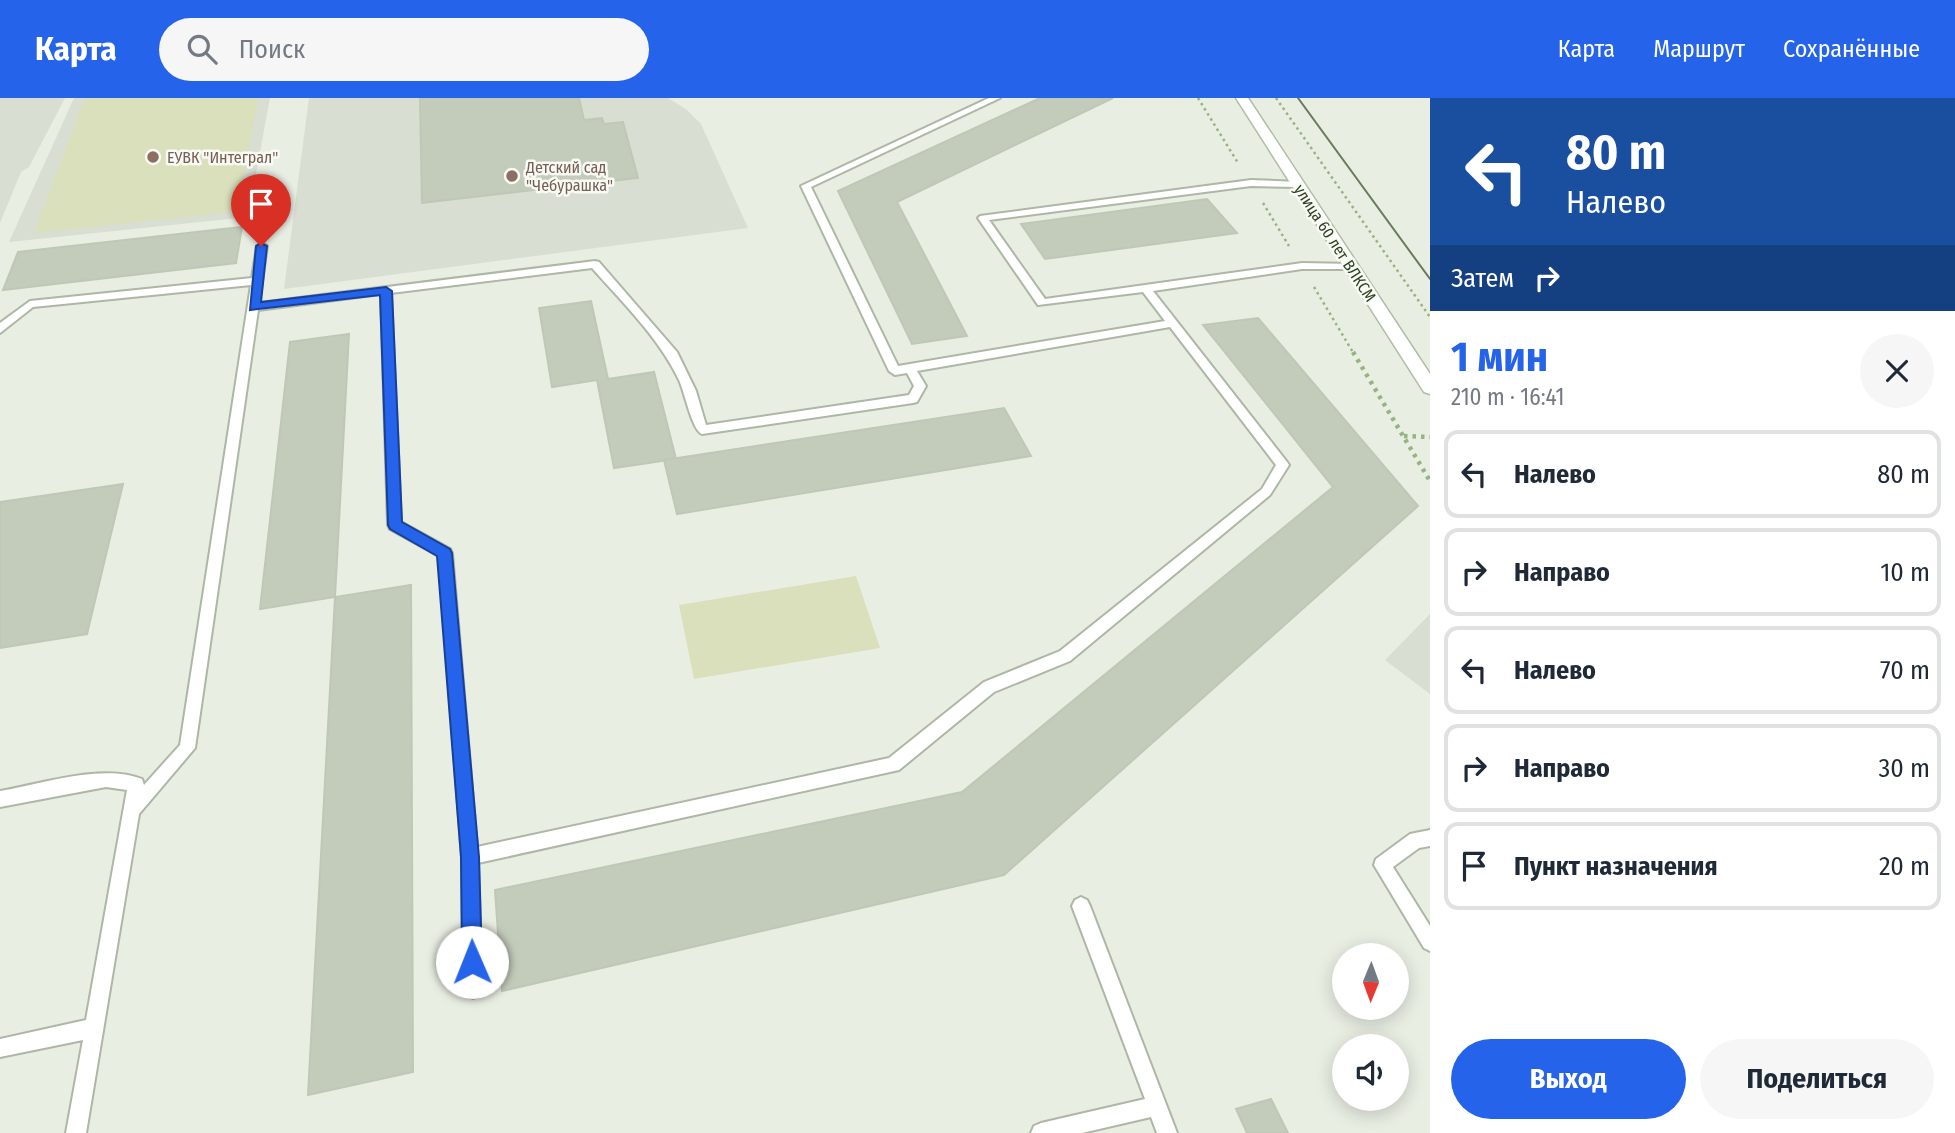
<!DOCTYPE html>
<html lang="ru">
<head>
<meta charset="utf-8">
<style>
  body { margin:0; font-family:"Fira Sans Condensed",sans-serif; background:#f6f6f7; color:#1f2937; height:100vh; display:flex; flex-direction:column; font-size:26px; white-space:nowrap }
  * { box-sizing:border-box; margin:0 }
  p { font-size:23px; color:#747a83 }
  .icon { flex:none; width:38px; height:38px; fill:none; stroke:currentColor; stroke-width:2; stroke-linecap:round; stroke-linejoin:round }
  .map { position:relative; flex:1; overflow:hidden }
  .side { display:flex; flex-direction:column; background:#fff; width:525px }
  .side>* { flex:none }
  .guide { background:#1a4fa0; color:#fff; overflow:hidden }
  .needle { width:46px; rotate:181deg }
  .buttons { position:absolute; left:1332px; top:845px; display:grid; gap:14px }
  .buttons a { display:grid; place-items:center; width:77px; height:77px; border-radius:50%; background:#fff; box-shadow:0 4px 18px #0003; font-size:35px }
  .pin { position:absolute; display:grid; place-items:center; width:60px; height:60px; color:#fff; margin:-72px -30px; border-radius:50% 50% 50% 0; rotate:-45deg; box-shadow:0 0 7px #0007 }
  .pin .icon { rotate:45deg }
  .me { position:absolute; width:77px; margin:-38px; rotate:359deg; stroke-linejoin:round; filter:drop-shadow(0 0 5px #0008) }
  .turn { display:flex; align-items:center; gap:24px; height:147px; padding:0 21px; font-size:32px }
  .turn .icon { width:91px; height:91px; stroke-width:2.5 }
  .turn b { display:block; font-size:49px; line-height:60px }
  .then { display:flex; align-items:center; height:66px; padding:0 21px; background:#0003; gap:14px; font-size:26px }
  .round { display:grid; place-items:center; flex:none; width:74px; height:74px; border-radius:37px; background:#f6f6f7 }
  .headline { display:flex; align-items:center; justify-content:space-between; height:119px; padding:0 21px }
  h1 { font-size:42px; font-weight:700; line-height:52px; color:#2563eb }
  .cta { display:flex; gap:14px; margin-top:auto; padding:14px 21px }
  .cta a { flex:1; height:80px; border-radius:42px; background:#2563eb; color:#fff; font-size:28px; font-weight:700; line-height:80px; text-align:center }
  .cta a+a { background:#f6f6f7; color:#1f2937 }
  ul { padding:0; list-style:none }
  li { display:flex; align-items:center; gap:21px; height:88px; margin:0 14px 10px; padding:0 7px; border:4px solid #e0e1e3; border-radius:14px }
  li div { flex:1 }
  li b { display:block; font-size:26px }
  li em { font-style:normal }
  header { display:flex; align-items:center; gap:42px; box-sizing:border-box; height:98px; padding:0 35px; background:#2563eb; color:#fff }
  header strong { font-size:33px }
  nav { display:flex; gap:38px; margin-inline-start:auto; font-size:24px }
  .search { width:490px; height:63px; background:#f6f6f7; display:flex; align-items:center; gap:18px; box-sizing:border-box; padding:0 24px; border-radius:38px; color:#747a83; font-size:26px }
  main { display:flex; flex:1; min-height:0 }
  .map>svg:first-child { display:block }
</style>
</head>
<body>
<header>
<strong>Карта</strong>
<div class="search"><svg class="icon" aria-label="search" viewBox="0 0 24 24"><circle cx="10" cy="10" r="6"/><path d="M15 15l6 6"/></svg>Поиск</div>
<nav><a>Карта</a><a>Маршрут</a><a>Сохранённые</a></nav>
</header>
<main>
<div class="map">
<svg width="1430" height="1035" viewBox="0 0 1430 1035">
  <rect width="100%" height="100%" fill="#e9eee3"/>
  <g fill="#d8ded1">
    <path d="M0,0H65L29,69L21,74L0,125Z"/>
    <path d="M74,0H270L248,119L9,144Z"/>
    <path d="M309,0H668L687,12L701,26L748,130L284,191Z"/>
    <path d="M1430,516V596L1385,562Z"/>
  </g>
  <g fill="#d9e0bb">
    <path d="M85,0H258L237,113L34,135Z"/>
    <path d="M856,478L880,550L694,581L679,507Z"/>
  </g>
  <g fill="#c3ccbb" stroke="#bfc8b5" stroke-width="2">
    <path d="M420,0H579L584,22L602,20L604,26L623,24L638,80L422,105Z"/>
    <path d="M1040,0H1113L897,104L967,238L912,246L838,93Z"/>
    <path d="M1207,101L1237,135L1045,161L1021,126Z"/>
    <path d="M242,129L236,165L3,192L18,154Z"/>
    <path d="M591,203L608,281L654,274L676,361L614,370L597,282L552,289L539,210Z"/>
    <path d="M1258,220L1418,408L1004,777L502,893L495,792L962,694L1333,389L1203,227Z"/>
    <path d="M349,236L335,499L260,511L290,244Z"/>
    <path d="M1004,310L1031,358L677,416L664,362Z"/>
    <path d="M123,386L87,536L0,550V404Z"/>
    <path d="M411,487L413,974L308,997L335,499Z"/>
    <path d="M1271,1001L1288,1035H1247L1236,1011Z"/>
  </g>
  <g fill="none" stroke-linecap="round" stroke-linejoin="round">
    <defs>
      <g id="lane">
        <path d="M989,0H1000L811,89L898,268L1165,223L1143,194L1038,207L978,120L980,118L1251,82L1300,84V88L1297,89L1251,88L989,122L1045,201L1302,165L1354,166L1355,168L1350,171H1302L1153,193L1287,364L1289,367L1270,397L1070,563L994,594L899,672L478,765L482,891L479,897L473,900L467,897L464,891L462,759L439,458L390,431L388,427L381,196L258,212L195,650L139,716L86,1035H66L83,942L0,959V941L86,922L127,692L106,689L0,709V693C40,686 104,665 142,681L144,687L180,647L251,187L33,209L0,235V225L30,203L252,180L257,148L262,145L267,148L259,205L595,163L599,164L677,254L696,293L706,327L909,297L914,288L907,275L895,277L889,273L801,88ZM592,170C623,205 659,240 679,282C685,295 692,332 702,336L913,305L917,304L926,288L917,273L1170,229L1276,367L1262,391L1060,553L984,584L889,660L477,749L452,455L450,451L401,424L391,195Z"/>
        <path d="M1430,732V748L1419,750L1393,769L1430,828V853L1424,850L1374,767L1376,761L1410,736Z"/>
        <path d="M1081,799L1087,802L1090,808L1177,1035H1157L1151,1019L1082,1035H1031L1034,1028L1041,1025L1145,1001L1072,808L1075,802Z"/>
      </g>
      <path id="secondary" d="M1236,0H1248L1430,276V296L1424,294Z"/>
    </defs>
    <use href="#lane" stroke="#adb7a5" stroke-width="4"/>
    <use href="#secondary" stroke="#afbda4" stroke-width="3"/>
    <g stroke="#96b382" stroke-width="2.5" stroke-dasharray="2.5 3.5" stroke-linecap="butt">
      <path d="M1198,0L1238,65"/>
      <path d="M1276,0L1430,219"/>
      <path d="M1263,105L1289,148"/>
      <path d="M1314,189L1354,256"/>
    </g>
    <g stroke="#96b382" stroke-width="4.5" stroke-dasharray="3.5 5" stroke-linecap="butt">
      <path d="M1353,254L1430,383"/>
      <path d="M1404,338L1430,339"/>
    </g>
    <use href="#lane" fill="#fff" fill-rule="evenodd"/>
    <use href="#secondary" fill="#fff" fill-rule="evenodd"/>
    <path stroke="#687c5c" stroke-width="2" d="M1298,0L1430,181"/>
  </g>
  <path fill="#2563eb" stroke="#184099" stroke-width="2" d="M261,145L267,148L261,204L386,189L392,193L402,424L450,451L452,455L479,759L482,864L479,871L472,874L465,871L462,864L461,759L437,458L390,431L388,427L380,197L250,212L256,148Z"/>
  <g fill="#8d6e63" stroke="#f8faf4" stroke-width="2.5">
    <circle cx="153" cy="59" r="7"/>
    <circle cx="512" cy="78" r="7"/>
  </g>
  <g text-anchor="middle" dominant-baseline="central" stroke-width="5" stroke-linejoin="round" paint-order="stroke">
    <g font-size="16" fill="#785e54" stroke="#f8faf4" text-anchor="start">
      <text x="167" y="59">ЕУВК "Интеграл"</text>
      <text x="526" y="69">Детский сад<tspan x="526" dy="18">"Чебурашка"</tspan></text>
    </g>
    <g font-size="16" fill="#2d4122" stroke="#f8faf4">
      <text transform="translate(1335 145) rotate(57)">улица 60 лет ВЛКСМ</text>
    </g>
  </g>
</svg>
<div class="buttons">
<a><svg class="needle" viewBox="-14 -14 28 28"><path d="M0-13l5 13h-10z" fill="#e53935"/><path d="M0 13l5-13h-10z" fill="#747a83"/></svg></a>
<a><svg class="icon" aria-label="sound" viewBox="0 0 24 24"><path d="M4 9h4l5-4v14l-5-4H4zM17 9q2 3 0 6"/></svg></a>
</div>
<div class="pin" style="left:261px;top:148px;background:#d93025"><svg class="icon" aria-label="arrive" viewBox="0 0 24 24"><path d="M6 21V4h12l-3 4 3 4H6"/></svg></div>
<svg class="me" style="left:472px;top:864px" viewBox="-20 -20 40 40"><circle r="19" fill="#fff"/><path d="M0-13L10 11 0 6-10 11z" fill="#2563eb"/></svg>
</div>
<section class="side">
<div class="guide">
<div class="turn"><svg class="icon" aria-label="left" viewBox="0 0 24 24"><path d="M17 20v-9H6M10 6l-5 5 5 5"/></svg><div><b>80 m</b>Налево</div></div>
<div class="then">Затем<svg class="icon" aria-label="right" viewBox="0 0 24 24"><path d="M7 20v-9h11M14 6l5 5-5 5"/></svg></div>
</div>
<div class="headline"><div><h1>1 мин</h1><p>210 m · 16:41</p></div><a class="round"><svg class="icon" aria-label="close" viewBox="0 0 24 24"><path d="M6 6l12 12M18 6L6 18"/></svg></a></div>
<ul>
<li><svg class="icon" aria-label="left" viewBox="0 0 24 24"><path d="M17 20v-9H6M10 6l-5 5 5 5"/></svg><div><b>Налево</b></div><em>80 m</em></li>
<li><svg class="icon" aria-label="right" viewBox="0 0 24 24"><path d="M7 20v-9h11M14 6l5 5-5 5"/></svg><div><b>Направо</b></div><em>10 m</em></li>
<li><svg class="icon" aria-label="left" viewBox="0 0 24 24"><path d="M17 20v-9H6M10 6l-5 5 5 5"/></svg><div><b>Налево</b></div><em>70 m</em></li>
<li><svg class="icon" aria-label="right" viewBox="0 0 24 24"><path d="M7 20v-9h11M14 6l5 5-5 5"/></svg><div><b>Направо</b></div><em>30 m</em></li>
<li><svg class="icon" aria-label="arrive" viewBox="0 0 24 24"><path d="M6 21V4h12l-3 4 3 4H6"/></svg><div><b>Пункт назначения</b></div><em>20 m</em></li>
</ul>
<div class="cta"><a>Выход</a><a>Поделиться</a></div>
</section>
</main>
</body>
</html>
